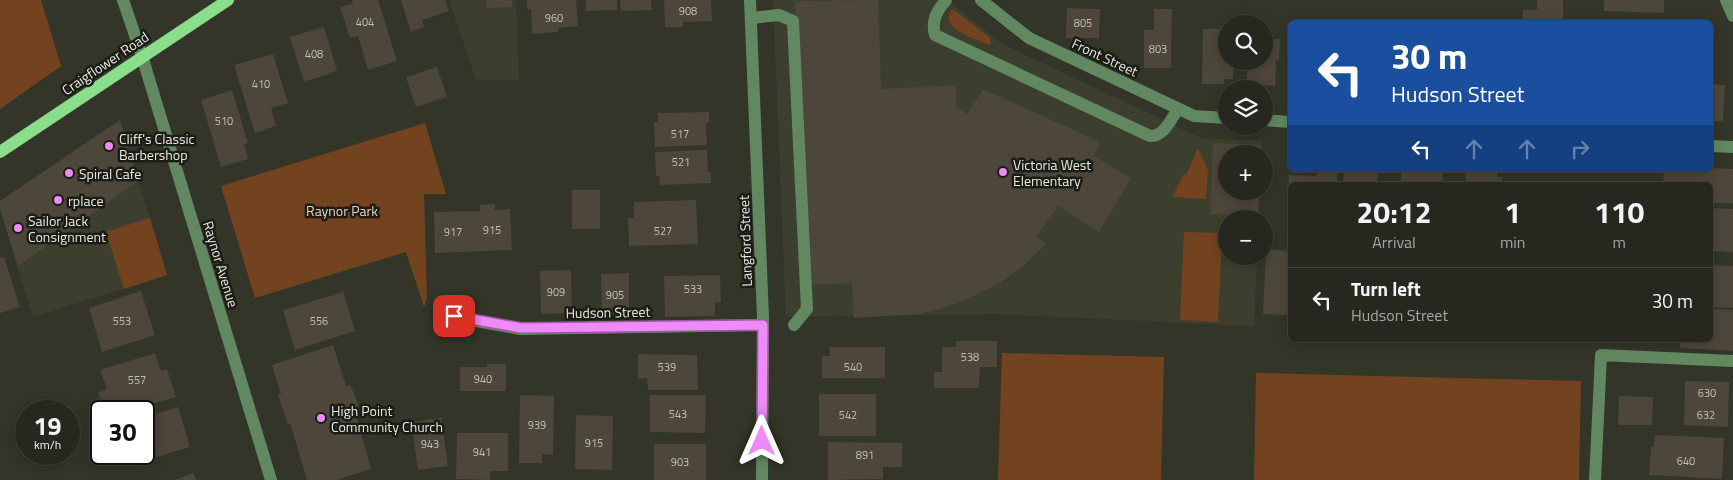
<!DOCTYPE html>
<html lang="en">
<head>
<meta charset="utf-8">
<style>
  body { margin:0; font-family:"Titillium Web",sans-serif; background:#32342c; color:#f1f3f6; height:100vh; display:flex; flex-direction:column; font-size:19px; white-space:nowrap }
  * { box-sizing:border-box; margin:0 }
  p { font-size:16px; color:#a4a6a4 }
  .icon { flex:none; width:28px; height:28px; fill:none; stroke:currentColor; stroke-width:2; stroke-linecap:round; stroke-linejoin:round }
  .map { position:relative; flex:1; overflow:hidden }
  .panel { position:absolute; left:1288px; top:182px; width:425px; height:160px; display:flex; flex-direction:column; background:#26281f; border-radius:8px; box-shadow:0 2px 12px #0003,0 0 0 1px #42443d }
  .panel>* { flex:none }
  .guide { position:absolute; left:1288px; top:20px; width:425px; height:152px; border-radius:8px; box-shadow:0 2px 12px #0003,0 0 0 1px #42443d; background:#1a4fa0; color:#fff; overflow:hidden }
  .tools { position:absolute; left:1218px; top:15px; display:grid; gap:10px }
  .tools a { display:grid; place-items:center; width:55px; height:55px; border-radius:50%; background:#26281f; box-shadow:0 2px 12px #0003,0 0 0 1px #42443d; font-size:25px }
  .speed { position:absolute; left:15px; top:400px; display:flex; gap:10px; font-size:25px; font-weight:700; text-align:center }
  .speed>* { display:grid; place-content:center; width:65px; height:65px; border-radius:50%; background:#26281f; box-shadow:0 2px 12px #0003,0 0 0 1px #42443d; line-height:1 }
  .speed small { font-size:12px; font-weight:400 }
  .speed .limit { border:2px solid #111; border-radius:8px; background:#fff; color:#111 }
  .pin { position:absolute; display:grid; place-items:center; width:42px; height:42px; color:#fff; margin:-21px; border-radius:10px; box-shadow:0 2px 8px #0006 }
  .me { position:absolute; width:55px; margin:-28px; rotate:0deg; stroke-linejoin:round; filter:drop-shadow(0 0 4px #0008) }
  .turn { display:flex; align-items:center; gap:18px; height:105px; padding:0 20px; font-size:22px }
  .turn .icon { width:65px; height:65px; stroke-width:2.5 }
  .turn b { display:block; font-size:35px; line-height:42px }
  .lanes { display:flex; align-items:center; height:48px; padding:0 20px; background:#0003; justify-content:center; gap:25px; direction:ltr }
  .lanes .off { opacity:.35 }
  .eta { display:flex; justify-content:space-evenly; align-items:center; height:85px; text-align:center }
  .eta b { font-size:30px; font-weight:700; line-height:35px }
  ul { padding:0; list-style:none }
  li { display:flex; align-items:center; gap:15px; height:65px; padding:0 20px; border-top:1px solid #42443d }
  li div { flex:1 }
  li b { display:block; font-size:19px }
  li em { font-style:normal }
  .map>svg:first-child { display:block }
</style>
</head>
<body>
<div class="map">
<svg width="1733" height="480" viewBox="0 0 1733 480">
  <rect width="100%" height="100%" fill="#333529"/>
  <g fill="#3c3f2e">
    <path d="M449,0H516L519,80H476Z"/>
    <path d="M773,0H948L1002,44L1201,138L1262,141V154H1226V191H1260L1259,219H1226V256H1257L1254,326L997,314L786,317Z"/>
    <path d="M120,120L167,275L33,317L0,209V201Z"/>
  </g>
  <g fill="#73431f">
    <path d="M0,0H41L61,66L0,109Z"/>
    <path d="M953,9L990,38L991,45C980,41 946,31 949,16C949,13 951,11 953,9Z"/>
    <path d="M425,123L446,194H424L427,299L424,307L406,252L255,298L221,186Z"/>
    <path d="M1198,148L1208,170L1206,199L1172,197L1184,174L1186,175Z"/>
    <path d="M150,218L167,275L124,289L106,232Z"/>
    <path d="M1184,232L1222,233L1218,322L1180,320Z"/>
    <path d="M1002,353L1164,357L1161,480H998Z"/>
    <path d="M1256,373L1581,381L1579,480H1254Z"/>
  </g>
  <g fill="#4c463b">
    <path d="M352,0H378L397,61L368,70L358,36L350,38L340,7L353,4Z"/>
    <path d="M401,0H445L449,11L422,20L424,27L411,32Z"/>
    <path d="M486,0H512V7L486,8Z"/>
    <path d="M527,0H576L578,26L558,28V32L532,34L531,10L527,9Z"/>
    <path d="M586,0H617V10L586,11Z"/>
    <path d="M620,0H651L652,10L621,11Z"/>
    <path d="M664,0H711L712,21L683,22V27H665Z"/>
    <path d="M878,0L881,89L956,85V106L967,114L983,89L1100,142L1094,156L1131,178L1099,232L1058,206L1037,236L1046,244L1024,265L1000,283L974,296L947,307L920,314L854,318L852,283L812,285L803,96H799L795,1Z"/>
    <path d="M1537,0H1563V22H1523V10H1537Z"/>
    <path d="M1604,0H1664V13L1604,11Z"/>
    <path d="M1067,8L1100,9L1099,38H1066Z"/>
    <path d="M1154,9H1172L1171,68H1144V30H1154Z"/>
    <path d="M324,27L337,71L304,82L290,37Z"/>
    <path d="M1203,29H1226V61H1234L1233,79H1224V84H1202Z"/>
    <path d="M1264,31H1268V39H1280L1279,61L1276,60L1275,86L1255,85V81L1247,80V61H1264Z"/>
    <path d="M273,54L288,103L271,108L276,126L255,133L234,65Z"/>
    <path d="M437,67L447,97L416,107L406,77Z"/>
    <path d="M1710,84L1725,85L1723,121H1710Z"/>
    <path d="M232,90L248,143L244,144L248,159L221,167L201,100Z"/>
    <path d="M709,112V123H706L707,145L655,147L654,122H658V113Z"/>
    <path d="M120,120L138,181L18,266L0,209V201Z"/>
    <path d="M1213,143L1261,145V154H1226V191H1259L1258,216L1210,214Z"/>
    <path d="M707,150L708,172H711V183L660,185L659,176H656L655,152Z"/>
    <path d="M1710,168L1733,169V203H1710V185H1663L1664,170H1710Z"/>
    <path d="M1317,171L1337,172V185H1290V197H1288L1289,175L1317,176Z"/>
    <path d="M1344,171L1378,173L1377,185H1343Z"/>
    <path d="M1401,171L1443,173L1442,185H1401Z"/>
    <path d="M1466,172L1497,173V177H1502V185H1466Z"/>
    <rect x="572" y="190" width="28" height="39"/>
    <path d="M696,200L698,244L629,246L628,218H634V202Z"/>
    <path d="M495,204V210L510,209L512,250L435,253L434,212L480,211V205Z"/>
    <path d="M1710,208L1733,209V252L1710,251Z"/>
    <path d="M1266,249L1290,251L1289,315L1263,314Z"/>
    <path d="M4,257L20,307L0,313V258Z"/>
    <path d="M1710,265L1733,266V308L1710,307Z"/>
    <path d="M571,270L572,313L541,314L540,271Z"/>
    <path d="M629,273V317H602L601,274Z"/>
    <path d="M720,275L721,302H715V316L665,317L664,276Z"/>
    <path d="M141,291L155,335L102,352L89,308Z"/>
    <path d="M343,292L355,331L295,350L283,310Z"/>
    <path d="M1710,309L1733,310V351L1680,348V340H1710Z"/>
    <path d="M956,341H997V367H980L979,388H934V372H942V347H956Z"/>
    <path d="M333,345L346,386L351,385L358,405L355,412L371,469L336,480H307L290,423L288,424L278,395L281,394L272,365Z"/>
    <path d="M829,347H885V378H822V356H830Z"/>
    <path d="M155,353L161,371L167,369L176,397L128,411H113L111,402L102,405L98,392L107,389L100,370Z"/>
    <path d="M638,354L697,355L698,390H648L647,378L638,379Z"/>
    <path d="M487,364H506V391H460V367H487Z"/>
    <path d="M1685,381L1729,382L1728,427L1684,425Z"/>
    <rect x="819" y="394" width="57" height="42"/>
    <path d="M520,395L554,396L553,455L542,454V463H519Z"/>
    <path d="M650,395H706L705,433L650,432Z"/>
    <path d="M1619,396L1653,397L1652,425H1618Z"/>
    <path d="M178,407L190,447L143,461L141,454H144V417Z"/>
    <path d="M576,415L613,416L612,470L575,469Z"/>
    <path d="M441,418L448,466L418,470L411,422Z"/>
    <path d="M457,433H508V471H490V480L456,479Z"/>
    <path d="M1655,435L1724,438L1722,479L1649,475L1651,446L1654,447Z"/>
    <path d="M828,442L902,443V467H883V479L828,480Z"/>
    <rect x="654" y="444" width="52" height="36"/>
    <path d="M193,473L196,480H175Z"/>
  </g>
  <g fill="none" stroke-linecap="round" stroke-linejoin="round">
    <g stroke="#618861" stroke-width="12">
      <path d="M123,0L142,56L271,480"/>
      <path d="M750,0L763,317L762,480"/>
      <path d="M946,0C937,11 931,20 935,35L1150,136C1164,137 1171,119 1178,109"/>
      <path d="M981,0L1029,38L1194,116L1226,118"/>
      <path d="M1726,0L1733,16"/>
      <path d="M751,18L779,15L793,21L807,309L794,325"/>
      <path d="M1264,120L1290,122"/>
      <path d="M1710,146L1733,147"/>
      <path d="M454,317L521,329L763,325"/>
      <path d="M1595,480L1601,355L1733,361"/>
    </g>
    <path stroke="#89dd8b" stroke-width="12" d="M0,152L228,0"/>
  </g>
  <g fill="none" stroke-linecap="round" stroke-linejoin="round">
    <defs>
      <path id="route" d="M454,316L521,328L763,325L762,441"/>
    </defs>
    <use href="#route" stroke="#9b5aa1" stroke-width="12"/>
    <use href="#route" stroke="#ee8bf8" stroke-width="9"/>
  </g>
  <g fill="#ee8bf8" stroke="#1b1c16" stroke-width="2">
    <circle cx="109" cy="146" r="5"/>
    <circle cx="1003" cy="172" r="5"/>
    <circle cx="69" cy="173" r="5"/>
    <circle cx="58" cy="200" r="5"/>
    <circle cx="18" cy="228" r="5"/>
    <circle cx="321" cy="418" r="5"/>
  </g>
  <g text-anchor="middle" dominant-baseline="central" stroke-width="5" stroke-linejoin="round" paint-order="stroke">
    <g font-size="11" fill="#c1c0b8">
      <text x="688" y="11">908</text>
      <text x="554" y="18">960</text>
      <text x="365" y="22">404</text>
      <text x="1083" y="23">805</text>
      <text x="1158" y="49">803</text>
      <text x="314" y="54">408</text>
      <text x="261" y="84">410</text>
      <text x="224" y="121">510</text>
      <text x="680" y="134">517</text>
      <text x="681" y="162">521</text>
      <text x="492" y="230">915</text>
      <text x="663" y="231">527</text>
      <text x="453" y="232">917</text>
      <text x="693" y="289">533</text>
      <text x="556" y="292">909</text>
      <text x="615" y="295">905</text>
      <text x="122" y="321">553</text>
      <text x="319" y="321">556</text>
      <text x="970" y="357">538</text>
      <text x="667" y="367">539</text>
      <text x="853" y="367">540</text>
      <text x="483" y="379">940</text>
      <text x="137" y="380">557</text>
      <text x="1707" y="393">630</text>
      <text x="678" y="414">543</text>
      <text x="848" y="415">542</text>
      <text x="1706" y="415">632</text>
      <text x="537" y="425">939</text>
      <text x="594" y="443">915</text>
      <text x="430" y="444">943</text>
      <text x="482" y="452">941</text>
      <text x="865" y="455">891</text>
      <text x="1686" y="461">640</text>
      <text x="680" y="462">903</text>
    </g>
    <g font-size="14" fill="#e8e9e2" stroke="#1b1c16">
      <text transform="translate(1105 57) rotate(25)">Front Street</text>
      <text transform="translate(105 63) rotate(-34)">Craigflower Road</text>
      <text transform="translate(745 241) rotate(-92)">Langford Street</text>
      <text transform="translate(221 264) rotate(73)">Raynor Avenue</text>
      <text transform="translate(608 312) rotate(-1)">Hudson Street</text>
    </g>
    <g font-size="14" fill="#e8e9e2" stroke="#1b1c16" text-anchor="start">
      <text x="119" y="138">Cliff's Classic<tspan x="119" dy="16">Barbershop</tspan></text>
      <text x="1013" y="164">Victoria West<tspan x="1013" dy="16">Elementary</tspan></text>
      <text x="79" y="173">Spiral Cafe</text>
      <text x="68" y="200">rplace</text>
      <text x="28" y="220">Sailor Jack<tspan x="28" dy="16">Consignment</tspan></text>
      <text x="331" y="410">High Point<tspan x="331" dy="16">Community Church</tspan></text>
    </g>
    <g font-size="14" fill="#f5cfb7" stroke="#1b1c16">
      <text x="342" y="210">Raynor Park</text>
    </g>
  </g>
</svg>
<div class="tools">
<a><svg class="icon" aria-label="search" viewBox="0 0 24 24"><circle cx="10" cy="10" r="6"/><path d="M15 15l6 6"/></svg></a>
<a><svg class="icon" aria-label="layers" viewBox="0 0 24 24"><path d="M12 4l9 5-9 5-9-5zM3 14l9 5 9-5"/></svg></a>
<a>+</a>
<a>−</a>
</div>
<div class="speed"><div>19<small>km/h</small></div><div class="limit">30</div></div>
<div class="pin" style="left:454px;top:316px;background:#d93025"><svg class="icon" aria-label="arrive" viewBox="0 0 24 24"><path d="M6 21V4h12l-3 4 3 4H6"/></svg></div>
<svg class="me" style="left:762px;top:441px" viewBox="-20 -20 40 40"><path d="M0-17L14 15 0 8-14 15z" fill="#ee8bf8" stroke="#fff" stroke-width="4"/></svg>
<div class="guide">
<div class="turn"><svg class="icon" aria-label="left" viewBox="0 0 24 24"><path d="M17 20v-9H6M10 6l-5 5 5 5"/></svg><div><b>30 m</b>Hudson Street</div></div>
<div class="lanes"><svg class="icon" aria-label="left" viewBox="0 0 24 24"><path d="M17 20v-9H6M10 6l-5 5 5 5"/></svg><svg class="icon off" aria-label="ahead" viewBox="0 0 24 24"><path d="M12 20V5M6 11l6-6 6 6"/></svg><svg class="icon off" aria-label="ahead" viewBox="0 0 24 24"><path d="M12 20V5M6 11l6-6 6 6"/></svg><svg class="icon off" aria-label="right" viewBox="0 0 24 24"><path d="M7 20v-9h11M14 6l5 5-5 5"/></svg></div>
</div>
<section class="panel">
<div class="eta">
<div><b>20:12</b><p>Arrival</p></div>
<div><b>1</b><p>min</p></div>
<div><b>110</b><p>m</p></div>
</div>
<ul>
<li><svg class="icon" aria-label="left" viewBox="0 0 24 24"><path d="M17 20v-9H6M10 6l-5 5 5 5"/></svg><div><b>Turn left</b><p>Hudson Street</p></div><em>30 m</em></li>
</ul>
</section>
</div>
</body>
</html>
